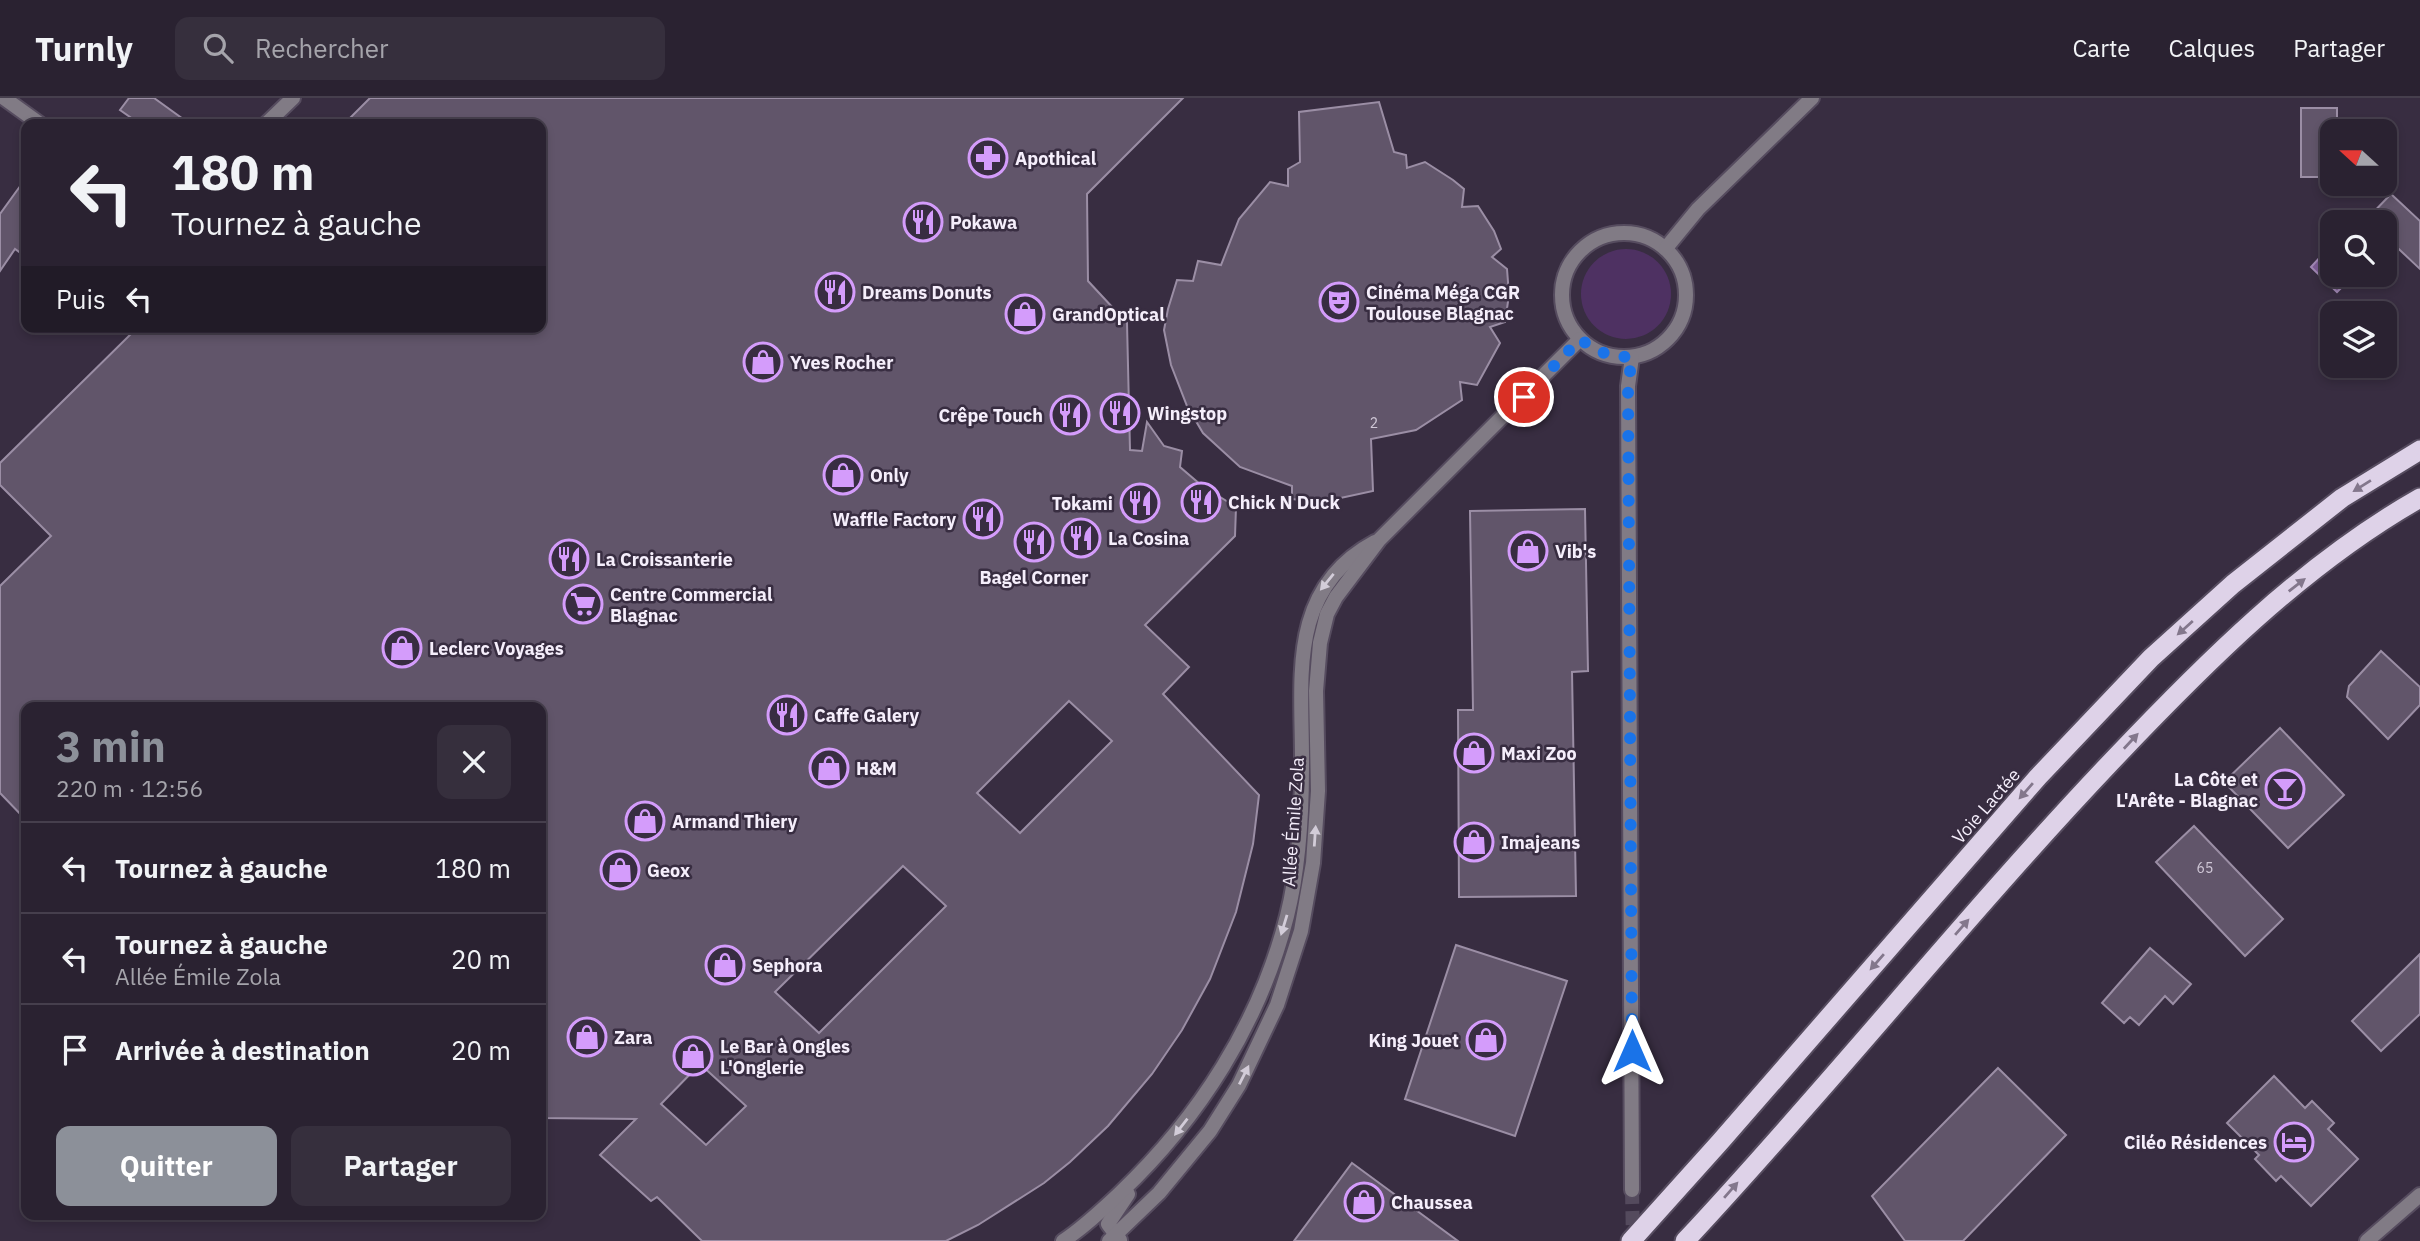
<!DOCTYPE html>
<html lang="fr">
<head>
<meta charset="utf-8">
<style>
  body { margin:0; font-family:"IBM Plex Sans",sans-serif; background:#362f3d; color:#f1f3f6; height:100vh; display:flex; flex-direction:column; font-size:26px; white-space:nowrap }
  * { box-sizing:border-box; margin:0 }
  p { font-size:23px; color:#a5a4ab }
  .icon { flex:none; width:38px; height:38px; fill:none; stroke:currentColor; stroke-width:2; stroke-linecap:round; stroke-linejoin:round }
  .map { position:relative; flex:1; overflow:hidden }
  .details { position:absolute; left:21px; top:604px; width:525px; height:518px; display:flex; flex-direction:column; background:#2a2231; border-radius:14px; box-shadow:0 4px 10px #0003,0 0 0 2px #463f4d }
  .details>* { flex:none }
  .banner { position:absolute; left:21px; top:21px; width:525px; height:214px; border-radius:14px; box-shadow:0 4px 10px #0003,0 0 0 2px #463f4d; background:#2a2231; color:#f1f3f6; overflow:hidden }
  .needle { width:46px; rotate:291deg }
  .tools { position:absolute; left:2320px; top:21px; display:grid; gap:14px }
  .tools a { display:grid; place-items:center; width:77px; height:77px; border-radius:14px; background:#2a2231; box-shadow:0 4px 10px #0003,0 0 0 2px #463f4d; font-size:35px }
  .pin { position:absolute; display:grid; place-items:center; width:60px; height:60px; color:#fff; margin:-30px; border:4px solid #fff; border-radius:50%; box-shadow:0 2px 7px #0007 }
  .me { position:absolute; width:77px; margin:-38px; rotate:0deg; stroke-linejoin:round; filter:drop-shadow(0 0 5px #0008) }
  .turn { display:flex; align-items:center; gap:24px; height:147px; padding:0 35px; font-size:32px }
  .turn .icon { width:91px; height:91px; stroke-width:2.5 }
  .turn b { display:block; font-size:49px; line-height:60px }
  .then { display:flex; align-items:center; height:66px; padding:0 35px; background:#0003; gap:14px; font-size:26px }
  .round { display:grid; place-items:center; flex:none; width:74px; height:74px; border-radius:14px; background:#362f3d }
  .summary { display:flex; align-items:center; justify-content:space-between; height:119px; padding:0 35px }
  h1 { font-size:42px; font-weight:700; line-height:52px; color:#8c9099 }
  .action { display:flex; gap:14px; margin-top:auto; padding:14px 35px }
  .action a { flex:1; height:80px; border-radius:14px; background:#8c9099; color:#fff; font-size:28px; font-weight:700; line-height:80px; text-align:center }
  .action a+a { background:#362f3d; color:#f1f3f6 }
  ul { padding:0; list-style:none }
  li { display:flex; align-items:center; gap:21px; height:91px; padding:0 35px; border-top:2px solid #463f4d }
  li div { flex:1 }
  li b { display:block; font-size:26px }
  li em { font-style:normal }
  header { display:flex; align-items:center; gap:42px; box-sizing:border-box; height:98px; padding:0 35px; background:#2a2231; border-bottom:2px solid #463f4d }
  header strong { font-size:33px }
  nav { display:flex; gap:38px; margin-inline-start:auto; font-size:24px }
  .search { width:490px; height:63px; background:#362f3d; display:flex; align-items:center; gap:18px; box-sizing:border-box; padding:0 24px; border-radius:14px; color:#a5a4ab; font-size:26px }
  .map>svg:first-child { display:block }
</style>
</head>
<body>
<header>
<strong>Turnly</strong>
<div class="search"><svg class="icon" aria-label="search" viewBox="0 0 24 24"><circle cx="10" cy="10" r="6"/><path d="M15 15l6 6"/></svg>Rechercher</div>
<nav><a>Carte</a><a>Calques</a><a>Partager</a></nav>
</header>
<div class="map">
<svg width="2420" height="1143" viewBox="0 0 2420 1143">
  <rect width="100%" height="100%" fill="#382d41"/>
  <circle fill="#4e3162" cx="1626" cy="196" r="45"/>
  <path fill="#7d5c95" stroke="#a188b4" stroke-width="2" d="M2323,156L2333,165V177H2345L2350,181L2337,194L2311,169Z"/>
  <g fill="#61556a" stroke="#9b8ea5" stroke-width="2" fill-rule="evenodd">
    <path d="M129,0H154L190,26H140L120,12Z"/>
    <path d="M370,0H1183L1087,96L1088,183L1127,225L1130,352L1142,353L1147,324L1164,348L1182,353L1180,369L1201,387L1236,409L1235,438L1145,527L1189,569L1163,596L1259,697L1253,746L1236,814L1210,881L1182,932L1152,976L1108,1028L1070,1064L1044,1085L978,1127L946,1143H702L657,1099L651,1103L600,1057L636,1021L541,1020V609H26V722L0,695V488L51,438L0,387V365L138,229H541V26H344ZM1069,603L1112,643L1020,735L977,695ZM903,768L946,808L819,935L775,894ZM700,966L746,1008L706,1047L661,1006Z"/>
    <path d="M1379,4L1394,54L1406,57L1407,70L1425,64L1453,82L1464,91L1462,109L1478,108L1494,133L1501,151L1492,159L1507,171L1509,197L1505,224L1490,229L1500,245L1477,287L1460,284L1462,302L1416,332L1371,341L1373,393L1322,404L1292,401V388L1240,369L1203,335L1187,308L1171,267L1164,232L1168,211L1177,182L1193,183L1198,163L1221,167L1239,121L1270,84L1288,88V71L1300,64L1299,14Z"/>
    <path d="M2301,10H2337V33H2333V79H2301Z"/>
    <path d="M26,80V159L15,151L0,173V116Z"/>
    <path d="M2391,96L2420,123V171L2385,138V124H2364Z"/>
    <path d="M1585,411L1588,573L1572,574L1576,798L1459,799L1458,612H1473L1470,413Z"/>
    <path d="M2381,553L2420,589V607L2388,641L2347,599L2349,588Z"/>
    <path d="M2280,630L2344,697L2288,750L2224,684Z"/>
    <path d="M2194,728L2283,821L2245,858L2156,764Z"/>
    <path d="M1456,847L1567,883L1515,1038L1405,1001Z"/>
    <path d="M2150,850L2191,886L2173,906L2165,898L2139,927L2130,919L2124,925L2102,905Z"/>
    <path d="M2420,856V916L2381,953L2352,923Z"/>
    <path d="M1998,970L2066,1037L1963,1143H1905L1872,1098Z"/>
    <path d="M2274,978L2305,1010L2312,1003L2334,1025L2328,1031L2358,1061L2311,1108L2281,1078L2276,1083L2255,1061L2259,1057L2227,1025Z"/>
    <path d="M1352,1065L1458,1143H1294Z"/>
  </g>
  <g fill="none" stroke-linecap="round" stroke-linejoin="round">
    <path stroke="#544a5d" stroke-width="14" stroke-dasharray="14 7" stroke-linecap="butt" d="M1632,1092L1633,1143"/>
    <defs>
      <g id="minor">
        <path d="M4,0L40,26"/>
        <path d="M266,26L293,0"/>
        <circle cx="1624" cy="197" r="62"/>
        <path d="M1666,150L1698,111L1812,0"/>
        <path d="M1632,259L1628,288L1632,1092"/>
        <path d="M1120,1142L1108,1126L1128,1096"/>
        <path d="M1063,1143C1083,1130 1102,1112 1120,1095C1199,1020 1260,925 1287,818C1299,770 1302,719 1302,670C1303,584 1285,492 1375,444"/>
        <path d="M1109,1143L1159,1095L1210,1033L1239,987L1277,907L1301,833L1313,765L1318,693L1316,593L1320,545L1327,516L1336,499L1379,442L1580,241"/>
        <path d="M2367,1143L2420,1097"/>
      </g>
      <g id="trunk">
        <path d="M1631,1143L1720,1044L2038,679L2151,560L2233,486L2342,400L2420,352"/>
        <path d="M1685,1143C1831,987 1964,819 2111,664C2203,567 2302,467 2420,400"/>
      </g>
    </defs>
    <use href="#minor" stroke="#564c5f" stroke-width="18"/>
    <use href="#trunk" stroke="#564c5f" stroke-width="23"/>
    <use href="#minor" stroke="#817b85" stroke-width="14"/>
    <use href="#trunk" stroke="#ded2e8" stroke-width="19"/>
  </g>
  <defs><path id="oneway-solid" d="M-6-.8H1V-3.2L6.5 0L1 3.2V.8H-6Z" transform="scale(1.75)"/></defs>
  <g fill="#83778c">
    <use href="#oneway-solid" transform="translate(2362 388) rotate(148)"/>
    <use href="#oneway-solid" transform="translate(2297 487) rotate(-38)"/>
    <use href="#oneway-solid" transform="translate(2185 530) rotate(138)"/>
    <use href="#oneway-solid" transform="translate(2131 643) rotate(-47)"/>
    <use href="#oneway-solid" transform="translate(2026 693) rotate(131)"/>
    <use href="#oneway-solid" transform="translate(1962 829) rotate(-49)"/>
    <use href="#oneway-solid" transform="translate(1877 864) rotate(131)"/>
    <use href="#oneway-solid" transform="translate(1731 1092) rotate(-49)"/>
  </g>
  <g fill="#d2ccd8">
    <use href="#oneway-solid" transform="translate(1327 484) rotate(129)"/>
    <use href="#oneway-solid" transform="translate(1315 738) rotate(-86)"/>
    <use href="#oneway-solid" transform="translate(1284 827) rotate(107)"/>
    <use href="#oneway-solid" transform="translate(1244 977) rotate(-63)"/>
    <use href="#oneway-solid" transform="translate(1181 1029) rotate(128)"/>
  </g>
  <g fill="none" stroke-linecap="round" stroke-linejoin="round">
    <path stroke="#1a73e8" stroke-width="12" stroke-dasharray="0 21.6" d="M1524,299L1580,241C1597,254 1610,259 1632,259L1628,288L1632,953"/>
  </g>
  <defs>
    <symbol id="pharmacy-ring" viewBox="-11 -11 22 22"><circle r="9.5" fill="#382d41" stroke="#d49cfb" stroke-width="1.5"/><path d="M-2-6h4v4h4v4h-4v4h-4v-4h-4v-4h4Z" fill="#d49cfb"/></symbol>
    <symbol id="restaurant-ring" viewBox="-11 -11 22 22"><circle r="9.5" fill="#382d41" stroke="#d49cfb" stroke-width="1.5"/><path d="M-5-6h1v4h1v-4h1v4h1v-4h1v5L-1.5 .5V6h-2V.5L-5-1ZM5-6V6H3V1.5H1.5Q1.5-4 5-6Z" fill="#d49cfb"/></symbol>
    <symbol id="theatre-ring" viewBox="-11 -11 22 22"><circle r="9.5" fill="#382d41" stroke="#d49cfb" stroke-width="1.5"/><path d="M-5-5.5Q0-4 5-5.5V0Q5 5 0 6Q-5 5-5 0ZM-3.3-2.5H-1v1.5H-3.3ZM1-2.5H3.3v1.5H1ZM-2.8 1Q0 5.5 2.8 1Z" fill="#d49cfb"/></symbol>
    <symbol id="shop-ring" viewBox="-11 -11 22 22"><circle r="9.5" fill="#382d41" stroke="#d49cfb" stroke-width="1.5"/><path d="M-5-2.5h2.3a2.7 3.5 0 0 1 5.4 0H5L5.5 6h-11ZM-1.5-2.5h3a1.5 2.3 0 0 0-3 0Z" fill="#d49cfb"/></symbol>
    <symbol id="supermarket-ring" viewBox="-11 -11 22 22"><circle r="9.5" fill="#382d41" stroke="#d49cfb" stroke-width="1.5"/><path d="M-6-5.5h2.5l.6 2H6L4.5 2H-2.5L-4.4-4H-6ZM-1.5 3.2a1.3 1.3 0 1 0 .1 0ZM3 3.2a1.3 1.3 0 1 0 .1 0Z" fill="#d49cfb"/></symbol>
    <symbol id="bar-ring" viewBox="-11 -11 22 22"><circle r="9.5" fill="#382d41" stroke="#d49cfb" stroke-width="1.5"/><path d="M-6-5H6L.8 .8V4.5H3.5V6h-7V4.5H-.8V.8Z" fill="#d49cfb"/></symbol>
    <symbol id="hotel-ring" viewBox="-11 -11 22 22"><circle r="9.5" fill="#382d41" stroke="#d49cfb" stroke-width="1.5"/><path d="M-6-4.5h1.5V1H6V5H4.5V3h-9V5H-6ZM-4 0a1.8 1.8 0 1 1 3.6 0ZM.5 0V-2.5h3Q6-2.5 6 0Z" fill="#d49cfb"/></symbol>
  </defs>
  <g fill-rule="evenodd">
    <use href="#pharmacy-ring" x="966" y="38" width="44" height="44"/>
    <use href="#restaurant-ring" x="901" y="102" width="44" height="44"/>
    <use href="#restaurant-ring" x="813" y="172" width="44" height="44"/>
    <use href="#theatre-ring" x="1317" y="182" width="44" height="44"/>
    <use href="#shop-ring" x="1003" y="194" width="44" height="44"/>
    <use href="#shop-ring" x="741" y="242" width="44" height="44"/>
    <use href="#restaurant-ring" x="1098" y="293" width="44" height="44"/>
    <use href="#restaurant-ring" x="1048" y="295" width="44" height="44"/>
    <use href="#shop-ring" x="821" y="355" width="44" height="44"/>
    <use href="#restaurant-ring" x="1179" y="382" width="44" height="44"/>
    <use href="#restaurant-ring" x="1118" y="383" width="44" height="44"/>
    <use href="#restaurant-ring" x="961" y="399" width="44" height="44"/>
    <use href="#restaurant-ring" x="1059" y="418" width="44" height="44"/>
    <use href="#restaurant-ring" x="1012" y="422" width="44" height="44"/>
    <use href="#shop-ring" x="1506" y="431" width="44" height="44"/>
    <use href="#restaurant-ring" x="547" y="439" width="44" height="44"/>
    <use href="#supermarket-ring" x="561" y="484" width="44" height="44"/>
    <use href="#shop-ring" x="380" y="528" width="44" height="44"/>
    <use href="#restaurant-ring" x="765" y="595" width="44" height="44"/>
    <use href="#shop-ring" x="1452" y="633" width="44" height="44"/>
    <use href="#shop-ring" x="807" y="648" width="44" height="44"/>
    <use href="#bar-ring" x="2263" y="669" width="44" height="44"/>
    <use href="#shop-ring" x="623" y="701" width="44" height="44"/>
    <use href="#shop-ring" x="1452" y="722" width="44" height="44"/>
    <use href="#shop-ring" x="598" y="750" width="44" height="44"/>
    <use href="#shop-ring" x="703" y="845" width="44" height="44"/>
    <use href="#shop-ring" x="565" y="917" width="44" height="44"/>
    <use href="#shop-ring" x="1464" y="920" width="44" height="44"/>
    <use href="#shop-ring" x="671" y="936" width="44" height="44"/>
    <use href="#hotel-ring" x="2272" y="1022" width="44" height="44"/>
    <use href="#shop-ring" x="1342" y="1082" width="44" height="44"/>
  </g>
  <g text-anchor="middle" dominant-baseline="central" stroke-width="5" stroke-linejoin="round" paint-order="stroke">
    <g font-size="14" fill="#d0c8d7">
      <text x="1374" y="325">2</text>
      <text x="2205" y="770">65</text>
    </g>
    <g font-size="18" font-weight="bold" fill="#f5eefb" stroke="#382d41" text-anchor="start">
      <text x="1015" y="60">Apothical</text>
      <text x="950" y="124">Pokawa</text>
      <text x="862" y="194">Dreams Donuts</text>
      <text x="1366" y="194">Cinéma Méga CGR<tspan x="1366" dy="21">Toulouse Blagnac</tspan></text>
      <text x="1052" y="216">GrandOptical</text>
      <text x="790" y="264">Yves Rocher</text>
      <text x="1147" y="315">Wingstop</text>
      <text x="1043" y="317" text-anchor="end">Crêpe Touch</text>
      <text x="870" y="377">Only</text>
      <text x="1228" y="404">Chick N Duck</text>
      <text x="1113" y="405" text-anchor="end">Tokami</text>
      <text x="956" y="421" text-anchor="end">Waffle Factory</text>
      <text x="1108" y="440">La Cosina</text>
      <text x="1555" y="453">Vib's</text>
      <text x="596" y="461">La Croissanterie</text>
      <text x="1034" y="479" text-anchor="middle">Bagel Corner</text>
      <text x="610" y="496">Centre Commercial<tspan x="610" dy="21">Blagnac</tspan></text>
      <text x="429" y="550">Leclerc Voyages</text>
      <text x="814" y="617">Caffe Galery</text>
      <text x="1501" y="655">Maxi Zoo</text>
      <text x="856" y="670">H&amp;M</text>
      <text x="2258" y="681" text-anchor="end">La Côte et<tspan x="2258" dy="21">L'Arête - Blagnac</tspan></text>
      <text x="672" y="723">Armand Thiery</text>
      <text x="1501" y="744">Imajeans</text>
      <text x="647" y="772">Geox</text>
      <text x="752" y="867">Sephora</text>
      <text x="614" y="939">Zara</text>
      <text x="1459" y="942" text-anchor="end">King Jouet</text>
      <text x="720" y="948">Le Bar à Ongles<tspan x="720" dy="21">L'Onglerie</tspan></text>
      <text x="2267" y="1044" text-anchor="end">Ciléo Résidences</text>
      <text x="1391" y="1104">Chaussea</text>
    </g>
    <g font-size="18" fill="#f5eefb" stroke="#382d41">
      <text transform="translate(1986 708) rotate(-49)">Voie Lactée</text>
      <text transform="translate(1293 724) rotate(-86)">Allée Émile Zola</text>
    </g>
  </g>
</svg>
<div class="tools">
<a><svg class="needle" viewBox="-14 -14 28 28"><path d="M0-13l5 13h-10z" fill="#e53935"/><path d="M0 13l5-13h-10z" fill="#a5a4ab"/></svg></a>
<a><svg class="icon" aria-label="search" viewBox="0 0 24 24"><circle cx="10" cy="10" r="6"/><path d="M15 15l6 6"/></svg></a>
<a><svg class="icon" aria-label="layers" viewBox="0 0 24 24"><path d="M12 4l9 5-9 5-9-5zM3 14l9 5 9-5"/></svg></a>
</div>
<div class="pin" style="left:1524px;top:299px;background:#d93025"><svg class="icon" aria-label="arrive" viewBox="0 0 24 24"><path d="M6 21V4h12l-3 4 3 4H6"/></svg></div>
<svg class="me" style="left:1632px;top:953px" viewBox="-20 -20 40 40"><path d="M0-17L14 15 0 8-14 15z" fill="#1a73e8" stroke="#fff" stroke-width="4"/></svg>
<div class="banner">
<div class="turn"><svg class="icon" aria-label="left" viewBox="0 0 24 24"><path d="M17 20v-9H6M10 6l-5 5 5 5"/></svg><div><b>180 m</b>Tournez à gauche</div></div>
<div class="then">Puis<svg class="icon" aria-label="left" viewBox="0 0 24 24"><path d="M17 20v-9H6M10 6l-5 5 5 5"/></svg></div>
</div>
<section class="details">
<div class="summary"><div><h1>3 min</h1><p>220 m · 12:56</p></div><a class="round"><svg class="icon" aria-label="close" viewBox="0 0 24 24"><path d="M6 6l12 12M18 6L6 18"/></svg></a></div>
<ul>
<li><svg class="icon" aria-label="left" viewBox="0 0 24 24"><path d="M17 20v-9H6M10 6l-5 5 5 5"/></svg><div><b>Tournez à gauche</b></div><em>180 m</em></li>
<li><svg class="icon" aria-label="left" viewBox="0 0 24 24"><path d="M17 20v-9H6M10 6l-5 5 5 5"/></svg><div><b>Tournez à gauche</b><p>Allée Émile Zola</p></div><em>20 m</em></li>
<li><svg class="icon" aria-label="arrive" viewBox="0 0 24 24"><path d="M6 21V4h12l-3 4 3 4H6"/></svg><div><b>Arrivée à destination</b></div><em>20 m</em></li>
</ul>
<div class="action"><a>Quitter</a><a>Partager</a></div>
</section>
</div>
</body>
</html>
